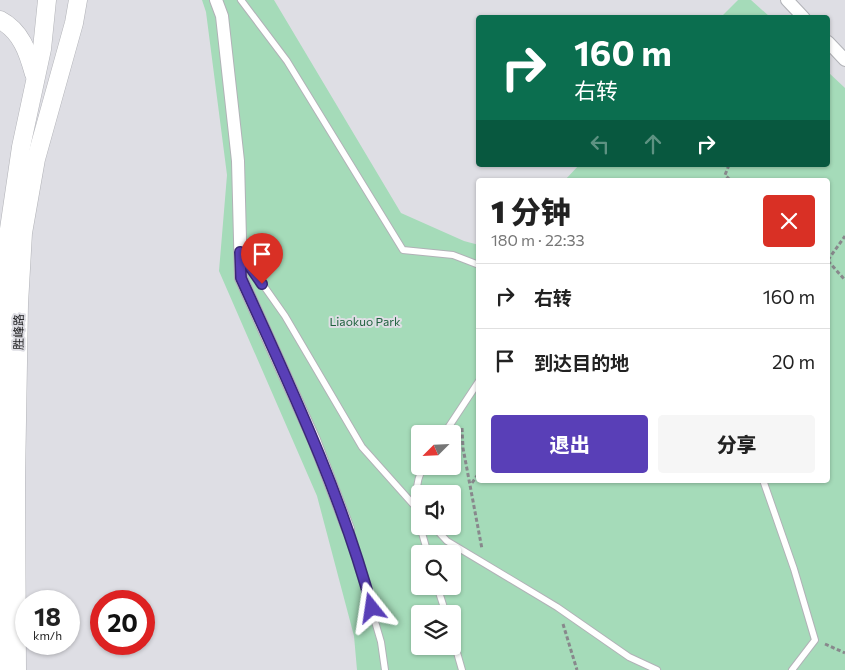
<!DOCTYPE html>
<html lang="zh">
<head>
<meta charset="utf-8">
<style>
  body { margin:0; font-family:Commissioner,"Noto Sans SC",sans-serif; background:#f6f6f6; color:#222; height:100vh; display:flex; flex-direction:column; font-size:19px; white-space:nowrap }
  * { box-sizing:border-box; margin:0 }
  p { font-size:16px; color:#767676 }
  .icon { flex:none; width:28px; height:28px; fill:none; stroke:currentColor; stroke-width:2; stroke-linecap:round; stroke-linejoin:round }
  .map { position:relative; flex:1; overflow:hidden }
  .drawer { position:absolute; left:476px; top:178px; width:354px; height:305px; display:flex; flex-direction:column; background:#fff; border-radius:5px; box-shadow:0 1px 4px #0004 }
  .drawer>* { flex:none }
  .guide { position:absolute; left:476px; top:15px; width:354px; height:152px; border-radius:5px; box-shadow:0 1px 4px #0004; background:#0b6e4f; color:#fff; overflow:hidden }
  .needle { width:32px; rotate:246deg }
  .tools { position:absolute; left:411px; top:425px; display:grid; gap:10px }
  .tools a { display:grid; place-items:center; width:50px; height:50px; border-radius:5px; background:#fff; box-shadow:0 1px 4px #0004; font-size:25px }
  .speed { position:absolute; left:15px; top:590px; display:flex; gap:10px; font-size:25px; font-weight:700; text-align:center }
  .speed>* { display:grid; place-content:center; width:65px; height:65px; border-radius:50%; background:#fff; box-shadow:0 1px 4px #0004; line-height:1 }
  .speed small { font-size:12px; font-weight:400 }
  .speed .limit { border:8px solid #d22; background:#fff; color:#111 }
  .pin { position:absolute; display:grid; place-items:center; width:42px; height:42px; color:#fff; margin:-51px -21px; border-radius:50% 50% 50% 0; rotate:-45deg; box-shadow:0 0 5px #0007 }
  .pin .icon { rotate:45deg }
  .me { position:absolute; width:55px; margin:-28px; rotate:345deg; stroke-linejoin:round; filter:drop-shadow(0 0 4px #0008) }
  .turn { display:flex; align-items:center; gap:18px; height:105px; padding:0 15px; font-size:22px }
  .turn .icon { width:65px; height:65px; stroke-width:2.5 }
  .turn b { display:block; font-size:35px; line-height:42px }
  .lanes { display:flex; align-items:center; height:48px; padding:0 15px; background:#0003; justify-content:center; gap:25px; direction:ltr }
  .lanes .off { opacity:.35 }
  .round { display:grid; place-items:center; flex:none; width:52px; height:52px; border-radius:5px; background:#f6f6f6 }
  .overview { display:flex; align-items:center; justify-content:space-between; height:85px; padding:0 15px }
  h1 { font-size:30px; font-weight:800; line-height:38px }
  .primary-button { display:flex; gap:10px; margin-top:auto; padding:10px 15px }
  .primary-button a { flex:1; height:58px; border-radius:5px; background:#593fb7; color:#fff; font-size:20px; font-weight:800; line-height:58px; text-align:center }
  .primary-button a+a { background:#f6f6f6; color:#222 }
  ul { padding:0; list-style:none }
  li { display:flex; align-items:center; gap:15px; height:65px; padding:0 15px; border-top:1px solid #e0e0e0 }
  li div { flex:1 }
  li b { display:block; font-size:19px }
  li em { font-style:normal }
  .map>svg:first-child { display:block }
</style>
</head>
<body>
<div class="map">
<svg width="845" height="670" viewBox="0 0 845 670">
  <rect width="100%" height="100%" fill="#dedee4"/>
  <g fill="#a5dbb9" fill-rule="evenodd">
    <path d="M202,0H274L401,213L464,241L479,245V480H828V180H565L579,165H828V72L845,88V670H357L354,636L317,496L219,271L227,175L206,12ZM420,434H452V466H420ZM420,494H452V526H420ZM420,554H452V586H420ZM420,614H452V646H420Z"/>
    <path d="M738,0H751L770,17H721Z"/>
  </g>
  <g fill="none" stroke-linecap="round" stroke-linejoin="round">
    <defs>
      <g id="service">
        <path d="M241,0L287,61L403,250L453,255L479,265"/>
        <path d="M242,255L285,316L362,447L420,512"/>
        <path d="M444,434L479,381"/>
        <path d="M763,480L794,569L815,640L792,670"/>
        <path d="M420,525C415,507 414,482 424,466"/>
        <path d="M420,526L428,554"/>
        <path d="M433,526L447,541L557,607L629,657L657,670"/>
        <path d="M348,529L381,642L385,670"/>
        <path d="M437,586L446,614"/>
        <path d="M452,635L462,670"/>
      </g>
      <g id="minor">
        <path d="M216,0L222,16L238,161L241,278L314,440L348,529"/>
        <path d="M787,0L804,18"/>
        <path d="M828,42L845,60"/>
      </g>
      <g id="secondary">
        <path d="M0,20C21,31 28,52 34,74"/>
        <path d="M2,670L3,302L9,229L21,147L42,49L47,0"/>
        <path d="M17,670L16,479L19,304L23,233L36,159L74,23L78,0"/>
      </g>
    </defs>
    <use href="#service" stroke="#b1b2b7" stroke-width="8"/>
    <use href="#minor" stroke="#b1b2b7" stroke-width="14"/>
    <use href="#secondary" stroke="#b1b2b7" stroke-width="19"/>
    <g stroke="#88888c" stroke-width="3" stroke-dasharray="4 2.5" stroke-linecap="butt">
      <path d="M729,165L725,175L730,180"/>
      <path d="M828,260L845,236"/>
      <path d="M828,261L845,280"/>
      <path d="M462,428L463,448L482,549"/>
      <path d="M472,483L479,473"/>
      <path d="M563,624L577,670"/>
      <path d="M825,644L845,653"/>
    </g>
    <use href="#service" stroke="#fff" stroke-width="6"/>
    <use href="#minor" stroke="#fff" stroke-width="12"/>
    <use href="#secondary" stroke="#fff" stroke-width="18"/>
  </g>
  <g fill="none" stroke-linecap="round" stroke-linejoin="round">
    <defs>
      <path id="route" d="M262,284L240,252L241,278C290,386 341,493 372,608"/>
    </defs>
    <use href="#route" stroke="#3a2977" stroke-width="12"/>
    <use href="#route" stroke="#593fb7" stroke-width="9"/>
  </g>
  <g text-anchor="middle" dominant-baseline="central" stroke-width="4" stroke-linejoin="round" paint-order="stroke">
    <g font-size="12" fill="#20623f" stroke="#dedee4">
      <text x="365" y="321">Liaokuo Park</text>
    </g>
    <g font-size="12" fill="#222224" stroke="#dedee4">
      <text transform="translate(18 332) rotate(-89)">胜峰路</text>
    </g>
  </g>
</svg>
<div class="tools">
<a><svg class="needle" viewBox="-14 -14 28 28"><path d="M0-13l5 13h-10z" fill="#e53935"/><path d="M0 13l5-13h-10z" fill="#767676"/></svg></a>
<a><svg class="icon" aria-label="sound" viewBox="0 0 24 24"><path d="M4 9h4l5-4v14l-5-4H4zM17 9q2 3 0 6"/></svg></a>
<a><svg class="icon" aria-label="search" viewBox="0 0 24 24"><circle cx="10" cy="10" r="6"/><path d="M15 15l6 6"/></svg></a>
<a><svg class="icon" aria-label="layers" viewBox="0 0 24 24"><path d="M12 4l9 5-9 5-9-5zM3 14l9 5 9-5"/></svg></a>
</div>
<div class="speed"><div>18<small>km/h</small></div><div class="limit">20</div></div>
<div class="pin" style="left:262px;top:284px;background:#d93025"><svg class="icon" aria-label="arrive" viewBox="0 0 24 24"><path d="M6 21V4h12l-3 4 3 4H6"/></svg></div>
<svg class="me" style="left:372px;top:608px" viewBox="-20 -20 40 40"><path d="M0-17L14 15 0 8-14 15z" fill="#593fb7" stroke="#fff" stroke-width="4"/></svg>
<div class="guide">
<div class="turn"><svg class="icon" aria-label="right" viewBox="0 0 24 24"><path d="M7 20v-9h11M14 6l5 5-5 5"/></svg><div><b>160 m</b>右转</div></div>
<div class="lanes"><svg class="icon off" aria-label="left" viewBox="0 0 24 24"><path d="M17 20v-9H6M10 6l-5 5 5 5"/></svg><svg class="icon off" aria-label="ahead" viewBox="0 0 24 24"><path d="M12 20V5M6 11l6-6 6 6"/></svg><svg class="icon" aria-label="right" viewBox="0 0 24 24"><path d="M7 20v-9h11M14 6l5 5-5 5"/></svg></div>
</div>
<section class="drawer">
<div class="overview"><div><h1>1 分钟</h1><p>180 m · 22:33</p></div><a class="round" style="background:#d93025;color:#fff"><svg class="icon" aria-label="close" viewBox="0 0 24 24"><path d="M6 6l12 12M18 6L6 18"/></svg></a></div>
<ul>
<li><svg class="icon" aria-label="right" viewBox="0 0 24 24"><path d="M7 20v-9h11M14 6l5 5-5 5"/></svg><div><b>右转</b></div><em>160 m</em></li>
<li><svg class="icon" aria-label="arrive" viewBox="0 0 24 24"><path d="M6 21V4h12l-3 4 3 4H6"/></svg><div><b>到达目的地</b></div><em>20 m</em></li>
</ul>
<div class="primary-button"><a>退出</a><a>分享</a></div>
</section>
</div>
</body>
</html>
